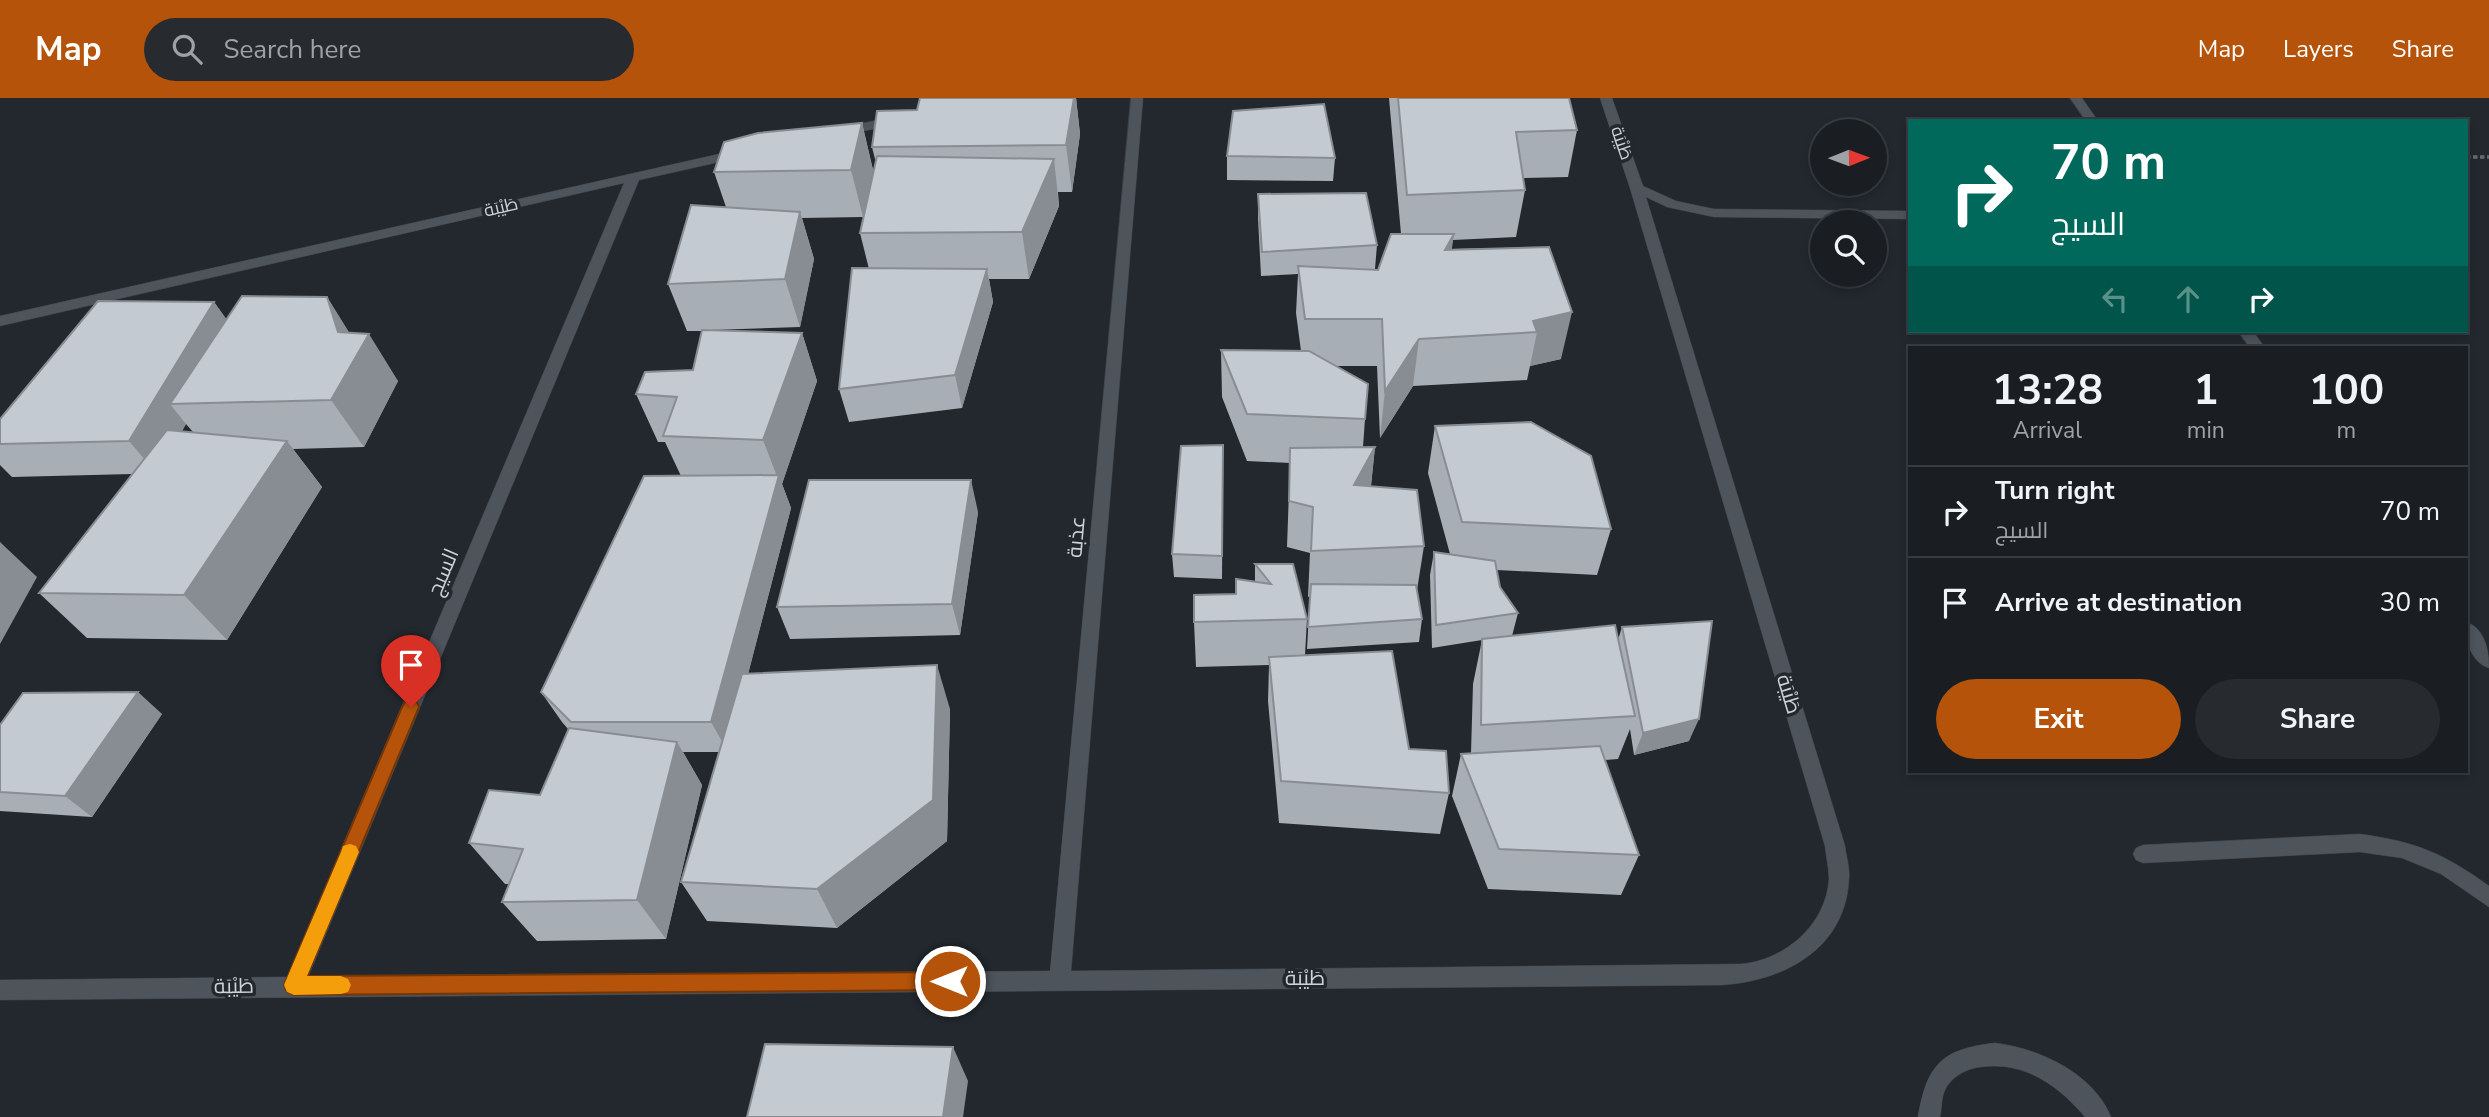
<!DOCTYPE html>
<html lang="en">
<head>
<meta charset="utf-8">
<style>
  body { margin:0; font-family:"Nunito Sans",Cairo,sans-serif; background:#272b2f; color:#f1f3f6; height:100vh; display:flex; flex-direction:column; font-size:26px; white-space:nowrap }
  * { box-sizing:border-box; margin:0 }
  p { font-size:23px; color:#9fa2a5 }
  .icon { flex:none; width:38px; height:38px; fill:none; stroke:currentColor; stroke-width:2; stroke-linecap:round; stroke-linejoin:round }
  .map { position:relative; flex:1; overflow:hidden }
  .side { position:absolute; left:1908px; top:248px; width:560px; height:427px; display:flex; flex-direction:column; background:#1a1e22; border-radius:0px; box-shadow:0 4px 10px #0003,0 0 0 2px #383c40 }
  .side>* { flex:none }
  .banner { position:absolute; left:1908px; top:21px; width:560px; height:214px; border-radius:0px; box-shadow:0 4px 10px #0003,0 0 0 2px #383c40; background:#00695c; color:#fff; overflow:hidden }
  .needle { width:46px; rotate:89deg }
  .controls { position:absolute; left:1810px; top:21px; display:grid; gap:14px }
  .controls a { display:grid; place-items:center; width:77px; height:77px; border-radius:50%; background:#1a1e22; box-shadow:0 4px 10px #0003,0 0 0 2px #383c40; font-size:35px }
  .pin { position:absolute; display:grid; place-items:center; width:60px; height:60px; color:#fff; margin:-72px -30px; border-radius:50% 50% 50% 0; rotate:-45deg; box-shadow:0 0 7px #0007 }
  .pin .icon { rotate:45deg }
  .me { position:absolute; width:77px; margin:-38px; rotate:270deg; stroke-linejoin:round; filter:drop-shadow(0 0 5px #0008) }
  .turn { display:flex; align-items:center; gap:24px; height:147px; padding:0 28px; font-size:32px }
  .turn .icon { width:91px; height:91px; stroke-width:2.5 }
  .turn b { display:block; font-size:49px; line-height:60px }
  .lanes { display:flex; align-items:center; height:66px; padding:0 28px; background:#0003; justify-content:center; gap:35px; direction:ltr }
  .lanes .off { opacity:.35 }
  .eta { display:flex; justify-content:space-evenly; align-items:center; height:119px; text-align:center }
  .eta b { font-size:42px; font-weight:700; line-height:49px }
  .cta { display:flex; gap:14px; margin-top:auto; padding:14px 28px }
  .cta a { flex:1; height:80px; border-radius:42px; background:#b45309; color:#fff; font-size:28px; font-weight:700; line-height:80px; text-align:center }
  .cta a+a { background:#272b2f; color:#f1f3f6 }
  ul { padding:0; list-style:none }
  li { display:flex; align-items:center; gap:21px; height:91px; padding:0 28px; border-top:2px solid #383c40 }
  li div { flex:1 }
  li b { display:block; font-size:26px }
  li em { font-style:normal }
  header { display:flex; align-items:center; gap:42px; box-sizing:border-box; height:98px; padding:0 35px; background:#b45309; color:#fff }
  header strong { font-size:33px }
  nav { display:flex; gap:38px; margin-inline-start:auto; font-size:24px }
  .search { width:490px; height:63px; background:#272b2f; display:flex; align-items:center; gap:18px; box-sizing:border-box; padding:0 24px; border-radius:38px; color:#9fa2a5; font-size:26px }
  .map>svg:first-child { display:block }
</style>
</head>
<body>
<header>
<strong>Map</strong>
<div class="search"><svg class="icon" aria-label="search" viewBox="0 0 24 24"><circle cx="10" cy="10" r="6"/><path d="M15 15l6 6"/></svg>Search here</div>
<nav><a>Map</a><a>Layers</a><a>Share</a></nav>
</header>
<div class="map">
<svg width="2489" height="1019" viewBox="0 0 2489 1019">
  <rect width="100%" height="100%" fill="#22282e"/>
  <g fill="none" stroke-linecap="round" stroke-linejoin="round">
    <defs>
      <g id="service">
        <path d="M2360,736C2417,744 2443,755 2489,788V809L2441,776L2402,760L2360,754L2143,765L2136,762L2133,756L2136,750L2143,747Z"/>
        <path d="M1995,945C2039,950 2094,976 2111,1019H2085C2058,987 2024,963 1981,969C1967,970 1951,979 1945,992C1941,1000 1942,1010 1940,1019H1918C1927,967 1941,951 1995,945Z"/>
      </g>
      <g id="minor">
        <path d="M1131,0H1143L1071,873L1741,866C1785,862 1826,827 1829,781C1829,770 1826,759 1825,748L1630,90L1600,0H1612L1643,88L1676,103L1714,111L1909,113V121L1714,119L1667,109L1646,99L1845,748C1846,758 1850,770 1849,780C1846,851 1784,883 1722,887L0,902V882L287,879L624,85L0,228V218L741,51L746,52V58L639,82L308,879L1050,873Z"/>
        <path d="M2070,0H2082L2098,23H2086Z"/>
        <path d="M898,18L904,22L902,25L840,38L834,34L840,30Z"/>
        <path d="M2238,233H2253L2265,250H2250Z"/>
        <path d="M2466,524C2485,530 2489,553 2489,570C2470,564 2465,541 2466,524Z"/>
      </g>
    </defs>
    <use href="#service" stroke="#3e4248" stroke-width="1"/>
    <use href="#minor" stroke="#3e4248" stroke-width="1"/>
    <path stroke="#666b71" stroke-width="3.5" stroke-dasharray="4.5 2.5" stroke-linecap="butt" d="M2466,59H2489"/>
    <use href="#service" fill="#4e545b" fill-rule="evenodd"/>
    <use href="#minor" fill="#4e545b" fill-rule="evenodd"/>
  </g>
  <g fill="#a8aeb5" fill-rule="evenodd">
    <path d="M920,0H1076L1080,36L1072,94H1058L1059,108L1029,181H989L993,204L962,310L849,324L839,291L869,171L860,135L876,65L872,49L917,12Z"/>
    <path d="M1389,0H1569L1577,32L1568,79L1523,80L1525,92L1516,139L1453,142L1451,151L1549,149L1561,261L1530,268L1527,282L1413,288L1380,340L1377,268H1335L1365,321L1363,349H1375L1371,388L1424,448L1417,492L1422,521L1419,544L1307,551L1310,498L1308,499L1310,455L1287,449L1290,365L1247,363L1222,299L1221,252L1301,253L1296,215L1298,176L1261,178L1258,120V96L1377,147L1375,171L1378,172L1401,136Z"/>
    <path d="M862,25L873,72L863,119L802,120L814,161L800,229L711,232L802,235L817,283L782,386L791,410L748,576L950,611L947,743L837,830L707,823L681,784L719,654H683L702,687L666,841L537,843L502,804L509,786H505L469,745L540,697L568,631L562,624L541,594L681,378L665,344H658L636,296L693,272L702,233H687L668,186L726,109L714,74Z"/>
    <path d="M1227,58L1335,60L1333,83L1227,82Z"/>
    <path d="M327,199L349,235L398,283L364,349L293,351L322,389L227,542L87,540L39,495L132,376L12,379L0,367V321L214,204L226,221ZM186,326L193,334L182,333Z"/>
    <path d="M1435,328L1611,431L1597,477L1497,472L1500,489L1518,515L1512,538L1618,542L1622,529L1689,643L1634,657L1630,631L1618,661L1605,662L1639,757L1621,797L1488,791L1452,698L1461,656L1471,655L1473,586L1482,542L1432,550L1430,477L1434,454L1450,456L1428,375Z"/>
    <path d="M1223,347L1222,481L1174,479L1172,456Z"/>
    <path d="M978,414L960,537L790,541L777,509Z"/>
    <path d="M1255,466L1307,521L1305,557L1409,651L1449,695L1440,736L1279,725L1268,603L1269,567L1196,569L1194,524L1255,484Z"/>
    <path d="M162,616L92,719L0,713V627Z"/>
  </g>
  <g fill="#888d93">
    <path d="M1074,0H1076L1080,36L1072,94L1066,47Z"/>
    <path d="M862,25L873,72L863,119L851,72Z"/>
    <path d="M1054,61L1059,108L1029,181L1022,134Z"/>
    <path d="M800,114L814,161L800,229L785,181Z"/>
    <path d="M1454,136L1447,184L1445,152Z"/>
    <path d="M987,171L993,204L962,310L955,277Z"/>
    <path d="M327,199L357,247L369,236L398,283L364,349L331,302Z"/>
    <path d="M214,204L238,237L170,306L186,326L157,376L129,343Z"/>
    <path d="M1572,214L1561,261L1530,268L1537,234L1533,223Z"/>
    <path d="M802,235L817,283L782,386L791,410L728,654L711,624L778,381L763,342Z"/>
    <path d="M1419,241L1413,288L1380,340L1385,293Z"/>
    <path d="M287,343L322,389L227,542L184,497Z"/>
    <path d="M1375,349L1370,396L1354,387Z"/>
    <path d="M971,382L978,414L960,537L952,506Z"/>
    <path d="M0,444L37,479L0,546Z"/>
    <path d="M937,567L950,611L947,743L837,830L817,791Z"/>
    <path d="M138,594L162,616L92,719L65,698Z"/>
    <path d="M1699,621L1689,643L1634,657L1643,635Z"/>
    <path d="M677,644L702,687L666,841L637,802Z"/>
    <path d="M953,949L968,983L963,1019H943Z"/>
  </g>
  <g fill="#c3cad2" stroke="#888d93" stroke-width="2">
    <path d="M920,0H1074L1066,47L872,49L877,13L917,12Z"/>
    <path d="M1398,0H1569L1577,32L1516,34L1525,92L1407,97Z"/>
    <path d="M1324,6L1335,60L1227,58L1233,13Z"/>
    <path d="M862,25L851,72L714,74L724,44L758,35Z"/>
    <path d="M877,58L1054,61L1022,134L860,135Z"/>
    <path d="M1366,95L1377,147L1262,154L1258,96Z"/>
    <path d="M691,107L800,114L785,181L668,186Z"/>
    <path d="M1391,136H1454L1445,152L1549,149L1572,214L1533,223L1537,234L1419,241L1385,293L1382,221H1305L1298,168L1378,172Z"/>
    <path d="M852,170L987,171L955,277L839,291Z"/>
    <path d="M242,198L327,199L338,234L369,236L331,302L170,306Z"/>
    <path d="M98,203L214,204L129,343L0,346V321Z"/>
    <path d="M702,232L802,235L763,342L663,338L677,299L636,296L645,274L693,272Z"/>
    <path d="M1221,252L1309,253L1368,286L1365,321L1247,316Z"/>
    <path d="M1531,324L1591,358L1611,431L1462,424L1435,328Z"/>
    <path d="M167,332L287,343L184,497L39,495Z"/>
    <path d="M1223,347L1222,458L1172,456L1181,348Z"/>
    <path d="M1375,349L1354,387L1417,392L1424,448L1311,453L1313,409L1289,403L1290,350Z"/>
    <path d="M779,377L711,624H571L541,594L644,378Z"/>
    <path d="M809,382H971L952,506L777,509Z"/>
    <path d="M1434,454L1495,463L1500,489L1518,515L1436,527Z"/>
    <path d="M1255,466H1293L1307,521L1194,524V497L1236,496V481L1271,486Z"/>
    <path d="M1311,486L1416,487L1422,521L1308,529Z"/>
    <path d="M1712,523L1699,621L1643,635L1622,529Z"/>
    <path d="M1615,527L1635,618L1481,627L1482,541Z"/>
    <path d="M1392,553L1409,651L1446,653L1449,695L1281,683L1269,559Z"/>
    <path d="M937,567L933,702L817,791L681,784L742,576Z"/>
    <path d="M138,594L65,698L0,694V627L23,595Z"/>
    <path d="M569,630L677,644L637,802L502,804L523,751L469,745L489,692L540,697Z"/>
    <path d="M1600,648L1639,757L1499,751L1461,656Z"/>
    <path d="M765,946L953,949L943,1019H747Z"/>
  </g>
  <path fill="#b45309" stroke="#753606" stroke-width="2" d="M411,602L417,604L419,609L307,878L950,874L957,877L960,883L957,890L950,892L294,897L287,894L284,887L402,609L405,604Z"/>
  <path fill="#f59e0b" d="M350,746L356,748L359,754L307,878H341L348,881L351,887L348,894L341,896L294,897L287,894L284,887L341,754L343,748Z"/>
  <g text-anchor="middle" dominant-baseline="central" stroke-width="7" stroke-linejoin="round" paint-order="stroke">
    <g font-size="18" fill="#ced2d6" stroke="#22282e">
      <text transform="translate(1622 45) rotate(71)">طَيْبَة</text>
      <text transform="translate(501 109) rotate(-13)">طَيْبَة</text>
    </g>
    <g font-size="21" fill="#ced2d6" stroke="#22282e">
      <text transform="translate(1076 439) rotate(-85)">عذبة</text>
      <text transform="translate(443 474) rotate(-67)">السيج</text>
      <text transform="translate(1789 596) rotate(73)">طَيْبَة</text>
      <text x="1305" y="880">طَيْبَة</text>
      <text transform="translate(234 888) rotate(-1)">طَيْبَة</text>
    </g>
  </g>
</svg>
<div class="controls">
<a><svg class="needle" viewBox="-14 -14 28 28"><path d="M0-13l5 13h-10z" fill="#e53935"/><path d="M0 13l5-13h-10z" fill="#9fa2a5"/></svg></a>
<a><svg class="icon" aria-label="search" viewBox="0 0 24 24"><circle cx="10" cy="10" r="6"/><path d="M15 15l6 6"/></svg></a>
</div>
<div class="pin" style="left:411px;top:609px;background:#d93025"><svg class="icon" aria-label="arrive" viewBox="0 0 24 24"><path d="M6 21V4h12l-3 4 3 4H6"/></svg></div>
<svg class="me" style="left:950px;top:883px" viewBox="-20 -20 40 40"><circle r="17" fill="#b45309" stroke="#fff" stroke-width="3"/><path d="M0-11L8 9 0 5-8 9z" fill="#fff"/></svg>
<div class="banner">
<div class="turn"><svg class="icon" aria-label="right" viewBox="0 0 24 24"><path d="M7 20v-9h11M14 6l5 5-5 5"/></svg><div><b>70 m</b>السيج</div></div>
<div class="lanes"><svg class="icon off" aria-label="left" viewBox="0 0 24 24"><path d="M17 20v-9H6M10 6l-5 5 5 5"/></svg><svg class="icon off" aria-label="ahead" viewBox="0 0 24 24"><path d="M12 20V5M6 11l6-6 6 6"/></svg><svg class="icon" aria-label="right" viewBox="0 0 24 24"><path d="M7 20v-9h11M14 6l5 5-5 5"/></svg></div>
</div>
<section class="side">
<div class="eta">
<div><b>13:28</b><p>Arrival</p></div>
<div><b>1</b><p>min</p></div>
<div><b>100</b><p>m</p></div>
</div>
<ul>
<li><svg class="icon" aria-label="right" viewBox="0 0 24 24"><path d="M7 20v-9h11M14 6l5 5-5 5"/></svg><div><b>Turn right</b><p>السيج</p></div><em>70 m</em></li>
<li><svg class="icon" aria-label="arrive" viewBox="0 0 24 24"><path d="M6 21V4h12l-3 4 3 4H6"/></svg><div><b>Arrive at destination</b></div><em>30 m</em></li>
</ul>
<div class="cta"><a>Exit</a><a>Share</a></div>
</section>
</div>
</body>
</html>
